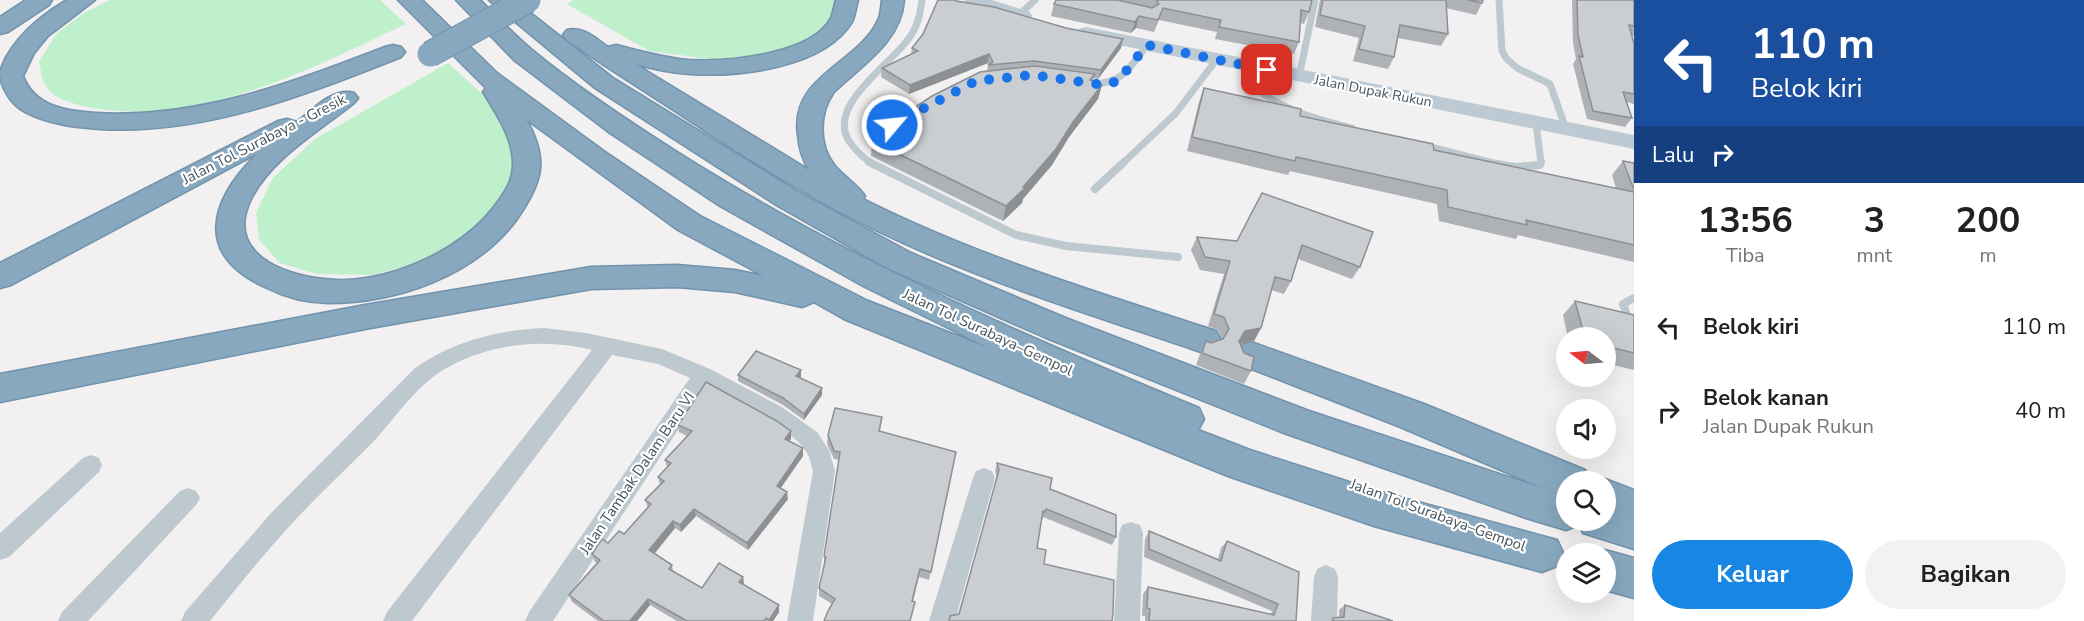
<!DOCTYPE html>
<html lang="id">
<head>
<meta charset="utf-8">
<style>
  body { margin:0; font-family:"Nunito Sans",sans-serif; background:#f2f2f2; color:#202124; height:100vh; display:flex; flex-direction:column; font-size:22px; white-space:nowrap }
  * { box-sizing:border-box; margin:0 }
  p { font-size:20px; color:#757577 }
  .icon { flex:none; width:33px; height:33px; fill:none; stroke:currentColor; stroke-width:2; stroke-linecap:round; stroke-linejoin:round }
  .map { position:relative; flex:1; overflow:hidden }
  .sheet { display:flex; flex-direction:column; background:#fff; width:450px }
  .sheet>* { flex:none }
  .top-card { background:#1a4fa0; color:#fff; overflow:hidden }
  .needle { width:39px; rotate:286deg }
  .controls { position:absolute; left:1556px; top:327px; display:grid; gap:12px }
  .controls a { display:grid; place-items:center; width:60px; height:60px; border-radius:50%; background:#fff; box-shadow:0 6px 24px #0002; font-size:30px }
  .pin { position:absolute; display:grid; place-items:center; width:51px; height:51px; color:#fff; margin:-26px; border-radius:12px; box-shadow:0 3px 9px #0006 }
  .me { position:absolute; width:66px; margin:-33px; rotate:62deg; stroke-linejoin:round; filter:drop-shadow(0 0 4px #0008) }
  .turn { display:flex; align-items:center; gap:21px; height:126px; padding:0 18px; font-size:27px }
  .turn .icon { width:78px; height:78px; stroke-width:2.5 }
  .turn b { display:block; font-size:42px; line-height:51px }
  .then { display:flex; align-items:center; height:57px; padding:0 18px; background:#0003; gap:12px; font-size:22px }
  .eta { display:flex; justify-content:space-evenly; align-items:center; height:102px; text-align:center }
  .eta b { font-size:36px; font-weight:700; line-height:42px }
  .cta { display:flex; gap:12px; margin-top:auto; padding:12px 18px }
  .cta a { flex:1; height:69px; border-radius:36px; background:#1886e4; color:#fff; font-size:24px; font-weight:700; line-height:69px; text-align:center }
  .cta a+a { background:#f2f2f2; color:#202124 }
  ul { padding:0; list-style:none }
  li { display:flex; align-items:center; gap:18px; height:84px; padding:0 18px }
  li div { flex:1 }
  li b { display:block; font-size:22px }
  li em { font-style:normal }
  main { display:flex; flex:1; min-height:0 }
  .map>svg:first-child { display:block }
</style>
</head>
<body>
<main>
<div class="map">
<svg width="1634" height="621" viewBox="0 0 1634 621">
  <rect width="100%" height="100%" fill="#f2f0f0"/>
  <g fill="#bef0cc">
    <path d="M110,0H380L406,24C310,69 202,126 93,108C77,105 54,100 45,85C41,79 41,69 39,62L57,33L84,13Z"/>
    <path d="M573,0H841L826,29L796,45L761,55L717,60L649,51L567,4Z"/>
    <path d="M448,63L489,100L519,139L520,169L479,232L428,261L371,275L317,274L280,263L259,240L256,213L273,178L315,139Z"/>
  </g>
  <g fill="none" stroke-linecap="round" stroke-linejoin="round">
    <defs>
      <g id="highway">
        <path d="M26,0H52L49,5L8,32L0,34V17Z"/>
        <path d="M67,0H95L48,36L34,53L23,76C35,107 66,111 96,113C198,119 291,83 385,47L393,45L401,47L405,52L401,57C305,95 205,135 100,129C74,127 47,124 25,112C12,105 0,88 0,72C9,41 41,15 67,0Z"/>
        <path d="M398,0H422L497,73L605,152L700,216L868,301L991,349L865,287L720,206L610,133L514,60L456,0H480C497,17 514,35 532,50C578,88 628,121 677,152C843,257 1019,334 1199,408L1204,419L1198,430L1250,450L1374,490L1557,540L1563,553L1557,566L1542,572L1374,526L1228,476L844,319L814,302L802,307L735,292L677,287L591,289L365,329L0,402V374L365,305L591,267L677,265L735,270L764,276L678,230L526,119C549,159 543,182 517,219C475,276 397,303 328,303C308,303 285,297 267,288C193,255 209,201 258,153L11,285L0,288V263L278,121L287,119L297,122C313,109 333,87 354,93L358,98L354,103C319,131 272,158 251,199C225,252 281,275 324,279C347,282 374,278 396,271C433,259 470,238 494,207C503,195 512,183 513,167C514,139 497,115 483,92L486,88Z"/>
        <path d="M489,0H514L613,78L798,192L911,253L1068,319L1309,411L1545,489L1398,426L1239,364L1234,355L1239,346L1251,342L1424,404L1585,470L1590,482H1566V520H1605V482H1597L1605,479L1634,490V549L1583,533L1579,525L1566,530L1526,518L1284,433L1044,337L889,269L778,206L595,88Z"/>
        <path d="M836,0H858C856,7 855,16 852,22C824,68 739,77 690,74C672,73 653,69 635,64L809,170C802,159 799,148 798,135C789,75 860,64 879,18C881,13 881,6 882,0H904C901,42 862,65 834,92C819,113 818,145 835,166C844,177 857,184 865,196L863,199C976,256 1096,292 1216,331L1221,340L1216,349L1204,353L1192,349C1095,316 995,285 901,242C824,207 752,162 681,115C643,90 604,66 567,40L563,35L567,30C583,26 595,38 608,47L616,45C640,51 664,58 689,60C726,62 812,55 831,18C833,13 834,6 836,0Z"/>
        <path d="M1605,550L1634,558V598L1605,590V554H1597Z"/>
      </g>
    </defs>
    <use href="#highway" stroke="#7293ab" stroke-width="3"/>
    <g stroke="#bdc9cf" stroke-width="7">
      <path d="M1499,0L1502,51L1506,58L1517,68L1550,84L1566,129"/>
      <path d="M1019,15L1035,0"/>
      <path d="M1251,67L1247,80C1276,109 1313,118 1352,128"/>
      <path d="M1299,77L1315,0"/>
      <path d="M1092,84C1123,84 1130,67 1147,45"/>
      <path d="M1536,123L1541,163"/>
      <path d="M1423,145L1493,163"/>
      <path d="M872,163C863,158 858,153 852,145C822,110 887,67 906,42C917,29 920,16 922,0"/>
      <path d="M1123,163L1176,113L1217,59"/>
    </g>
    <g stroke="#bdc9cf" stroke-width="8">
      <path d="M869,162L1016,235L1066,246L1178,257"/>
      <path d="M1485,162L1515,167L1540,165L1541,162"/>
      <path d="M1095,189L1124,162"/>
      <path d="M1628,318L1623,304L1634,298"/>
    </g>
    <g fill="#bdc9cf" fill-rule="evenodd">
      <path d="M544,328L586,333L662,349L710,369L782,407L817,432L829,450L835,471L813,621H787L813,471C811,465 810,458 807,453C796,430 731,400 706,387L553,621H525L529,612L690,378L658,364L612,355L412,621H383L387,612L592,350C545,338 493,343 450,366C419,382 399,413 376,439C351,465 323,490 299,516C267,550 239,585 210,621H181L185,612L272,512L414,369C452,341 498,330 544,328Z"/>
      <path d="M91,455L99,458L102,465L99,472L9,557L0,560V533L83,458Z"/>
      <path d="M984,468L992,471L995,478L955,621H929L973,478L976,471Z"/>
      <path d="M188,488L196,491L200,498L196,505L88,621H58L62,612L180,491Z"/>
      <path d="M1131,522L1140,525L1143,533L1140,621H1114L1119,533L1122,525Z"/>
      <path d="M1326,565L1335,569L1338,577L1337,621H1311L1314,577L1317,569Z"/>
    </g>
    <g fill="#bdcad4" fill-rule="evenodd">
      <path d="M964,0H992L1030,12L1032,16L1030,20L1023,22L967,4Z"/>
      <path d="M1086,27L1634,135V149L1079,37L1076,33L1079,29Z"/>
    </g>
    <use href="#highway" fill="#87a8bf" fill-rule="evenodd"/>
    <defs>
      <path id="highway-bridge" d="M430,54L528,0"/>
    </defs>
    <use href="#highway-bridge" stroke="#7293ab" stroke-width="27" stroke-linecap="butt"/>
    <use href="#highway-bridge" stroke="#87a8bf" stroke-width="25"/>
  </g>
  <g fill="#aeb1b5">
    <path d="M1056,0H1312L1309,12L1304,24L1300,23L1299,42L1294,54L1215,39L1217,32L1159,20L1154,32L1136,28L1131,33L1051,16L1054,4Z"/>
    <path d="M1320,0H1483L1482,3L1476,15L1446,8L1448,34L1441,46L1398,38L1394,57L1388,69L1353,61L1359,38L1315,27Z"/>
    <path d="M1572,0H1634V36L1631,35L1634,44V104L1626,102L1632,118L1625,127L1587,119L1573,64L1576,59L1573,43Z"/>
    <path d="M958,1L1121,48L1098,79L1094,78L1093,81L1102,85L1098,99L1069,137L1052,165L1023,199L1022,203L1003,221L871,156L872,141L891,127V123L987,71L988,65H989L988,63L909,94L881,77L882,68L911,54L912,48Z"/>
    <path d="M1204,88L1300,116L1434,150L1616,188L1612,175L1623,161L1634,163V262L1518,235L1516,239L1439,221L1437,204L1290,171L1288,175L1187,151L1199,102Z"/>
    <path d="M1262,193L1360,267L1352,279L1298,259L1291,281L1284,294L1271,290L1261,328L1254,341L1240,344L1251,371L1244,384L1196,365L1200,354L1206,341L1211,343L1222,339L1218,330L1208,326L1224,274L1200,270L1191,250L1197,237L1237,241Z"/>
    <path d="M1575,301L1634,315V370L1605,363V338H1568L1563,315Z"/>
    <path d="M738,375L801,377L800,378L822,388V395L804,420L783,405L738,381Z"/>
    <path d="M678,425L791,439L789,441L803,448V456L781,488L788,499L748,550L696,516L681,532L675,528L654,554L672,565L673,571L702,588L743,577L744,584L743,585L779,612L773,621H677L650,605L637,621H598L572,602L569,595L597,563L595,562L592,554L608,543L624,534L648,508L645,500L660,485L658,477L667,467L665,460L687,436L679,432Z"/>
    <path d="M881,425L880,431L956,452L929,580L919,577L913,601L914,609L832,604L819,596V588L825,564H824V556L839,460L834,459L827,444L828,435Z"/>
    <path d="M997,463L1050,489L1116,537L1112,545L1043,517L1042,520L1041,519L959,614L997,479L995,471Z"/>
    <path d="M1149,531L1218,559L1221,548L1227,541L1296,621H1145V616H1142L1143,594L1148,587L1271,614L1272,611L1144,557L1145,539Z"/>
    <path d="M1345,605L1393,621H1330L1333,618H1339V610Z"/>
  </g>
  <g fill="#8d9093">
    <path d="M1139,16L1136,28L1131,33L1135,22Z"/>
    <path d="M1123,39L1121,48L1098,79L1101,70Z"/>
    <path d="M989,54L988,63L909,94L910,85Z"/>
    <path d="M1102,85L1098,99L1069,137L1052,165L1023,199L1022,203L1003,221L1006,206L1023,187L1073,122Z"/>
    <path d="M1261,328L1254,341L1238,344L1232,354L1245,331Z"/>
    <path d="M801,370V377L796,383V376Z"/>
    <path d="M822,388V395L804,420V414Z"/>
    <path d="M791,431V439L786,447L785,439Z"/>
    <path d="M803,448V456L777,493V486Z"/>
    <path d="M787,492L788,499L748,550L747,543Z"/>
    <path d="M694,509L696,516L681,532L680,525Z"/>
    <path d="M673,521L675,528L651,558L649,550Z"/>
    <path d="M743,577L744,584L740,589L739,582Z"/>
    <path d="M648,599L650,605L637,621H630Z"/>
    <path d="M779,605V612L773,621H769Z"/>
  </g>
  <g fill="#caced2" stroke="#8d9093" stroke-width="1.5">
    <path d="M938,0H956V1L994,7L1066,28L1123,39L1101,70L1034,61L988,65L993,62L989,54L910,85L882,68L918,51L912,48L923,34Z"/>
    <path d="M1056,0H1118L1152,8L1159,4L1156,0H1312L1309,12L1301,10L1299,42L1219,27L1221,20L1163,8L1158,20L1139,16L1135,22L1054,4Z"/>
    <path d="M1323,0H1446L1448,34L1400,25L1394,57L1359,49L1365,26L1320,15Z"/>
    <path d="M1468,0H1483L1482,3Z"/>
    <path d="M1577,0H1634V26L1629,25L1634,44V94L1623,92L1632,118L1593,111L1579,56L1583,57L1578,35Z"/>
    <path d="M1035,66L1095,74L1090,80L1102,85L1073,122L1056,149L1023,187L1025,188L1006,206L872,141L894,124L891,123L932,96L980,72Z"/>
    <path d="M1204,88L1301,109L1300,116L1433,144L1434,150L1634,192V245L1526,220L1527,225L1448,207L1447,190L1296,157L1295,161L1192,137Z"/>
    <path d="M1623,161L1634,163V190Z"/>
    <path d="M1262,193L1373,232L1360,267L1302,245L1291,281L1275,277L1261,328L1245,331L1239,341L1244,353L1254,357L1251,371L1202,353L1206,341L1211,343L1223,339L1229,329L1224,317L1214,314L1230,261L1205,257L1197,237L1237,241Z"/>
    <path d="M1575,301L1634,315V353L1605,346V338H1585Z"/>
    <path d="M756,351L801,370L796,376L822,388L804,414L783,398L738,375Z"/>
    <path d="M706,382L775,420L791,431L785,439L803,448L777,486L787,492L747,543L694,509L680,525L673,521L649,550L672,565L669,569L702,588L719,563L743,577L739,582L779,605L769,620L766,618L764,621H687L648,599L630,621H604L569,595L600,560L592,554L602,539L608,543L619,531L624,534L651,504L645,500L664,481L658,477L671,463L665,460L692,431L678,425Z"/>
    <path d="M835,408L882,417L879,431L956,452L931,572L920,569L912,601L915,602L910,621H824L828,611L835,599L819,588L826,557L824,556L840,452L834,451L828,435Z"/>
    <path d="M997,463L1052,478L1050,489L1116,515V537L1046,509L1045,512L1043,511L1037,548L1046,550L1044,564L1114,580L1113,613L1112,621H949L950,616L959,614L999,470Z"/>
    <path d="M1149,531L1221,561L1227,541L1299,572L1296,621H1149L1150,609L1147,608L1148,587L1274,615L1278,604L1149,549Z"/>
    <path d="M1345,605L1393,621H1333V618L1344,617Z"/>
  </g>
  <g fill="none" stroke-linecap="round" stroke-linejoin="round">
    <path stroke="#1a73e8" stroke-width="10" stroke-dasharray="0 18" d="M892,125L976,81L1032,75L1103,85L1118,81L1147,45L1267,70"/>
  </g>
  <g text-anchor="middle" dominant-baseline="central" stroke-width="4.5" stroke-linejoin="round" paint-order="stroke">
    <g font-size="14" fill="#47555d" stroke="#fff">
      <text transform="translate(1373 91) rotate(11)">Jalan Dupak Rukun</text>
    </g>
    <g font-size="15" fill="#47555d" stroke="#fff">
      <text transform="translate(264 139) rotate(-27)">Jalan Tol Surabaya - Gresik</text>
      <text transform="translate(988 332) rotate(25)">Jalan Tol Surabaya–Gempol</text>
      <text transform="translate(637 473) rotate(-56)">Jalan Tambak Dalam Baru VI</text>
      <text transform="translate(1438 515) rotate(20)">Jalan Tol Surabaya–Gempol</text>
    </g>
  </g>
</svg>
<div class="controls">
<a><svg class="needle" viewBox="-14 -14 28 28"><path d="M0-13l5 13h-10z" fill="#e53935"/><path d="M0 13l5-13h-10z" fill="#757577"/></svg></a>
<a><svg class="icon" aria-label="sound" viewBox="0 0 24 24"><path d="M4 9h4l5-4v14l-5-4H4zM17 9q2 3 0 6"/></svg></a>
<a><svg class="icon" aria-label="search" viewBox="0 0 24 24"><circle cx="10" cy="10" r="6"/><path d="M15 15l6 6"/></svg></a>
<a><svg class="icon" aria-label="layers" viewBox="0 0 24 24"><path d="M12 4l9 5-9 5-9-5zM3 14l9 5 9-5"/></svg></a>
</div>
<div class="pin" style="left:1267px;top:70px;background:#d93025"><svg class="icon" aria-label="arrive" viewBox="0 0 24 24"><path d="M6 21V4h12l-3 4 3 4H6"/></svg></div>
<svg class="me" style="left:892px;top:125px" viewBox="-20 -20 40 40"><circle r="17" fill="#1a73e8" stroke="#fff" stroke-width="3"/><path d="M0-11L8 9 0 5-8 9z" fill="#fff"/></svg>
</div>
<section class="sheet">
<div class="top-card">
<div class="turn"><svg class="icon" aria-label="left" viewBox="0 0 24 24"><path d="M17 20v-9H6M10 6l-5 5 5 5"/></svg><div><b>110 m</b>Belok kiri</div></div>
<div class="then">Lalu<svg class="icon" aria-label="right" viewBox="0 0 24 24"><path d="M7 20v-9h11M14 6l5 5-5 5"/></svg></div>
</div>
<div class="eta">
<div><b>13:56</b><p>Tiba</p></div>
<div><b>3</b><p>mnt</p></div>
<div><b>200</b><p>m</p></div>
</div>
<ul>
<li><svg class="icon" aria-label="left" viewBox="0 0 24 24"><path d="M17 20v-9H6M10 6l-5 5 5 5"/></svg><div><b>Belok kiri</b></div><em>110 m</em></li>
<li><svg class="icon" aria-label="right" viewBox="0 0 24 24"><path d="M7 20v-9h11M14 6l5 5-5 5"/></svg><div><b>Belok kanan</b><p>Jalan Dupak Rukun</p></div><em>40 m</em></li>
</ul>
<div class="cta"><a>Keluar</a><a>Bagikan</a></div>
</section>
</main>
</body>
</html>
